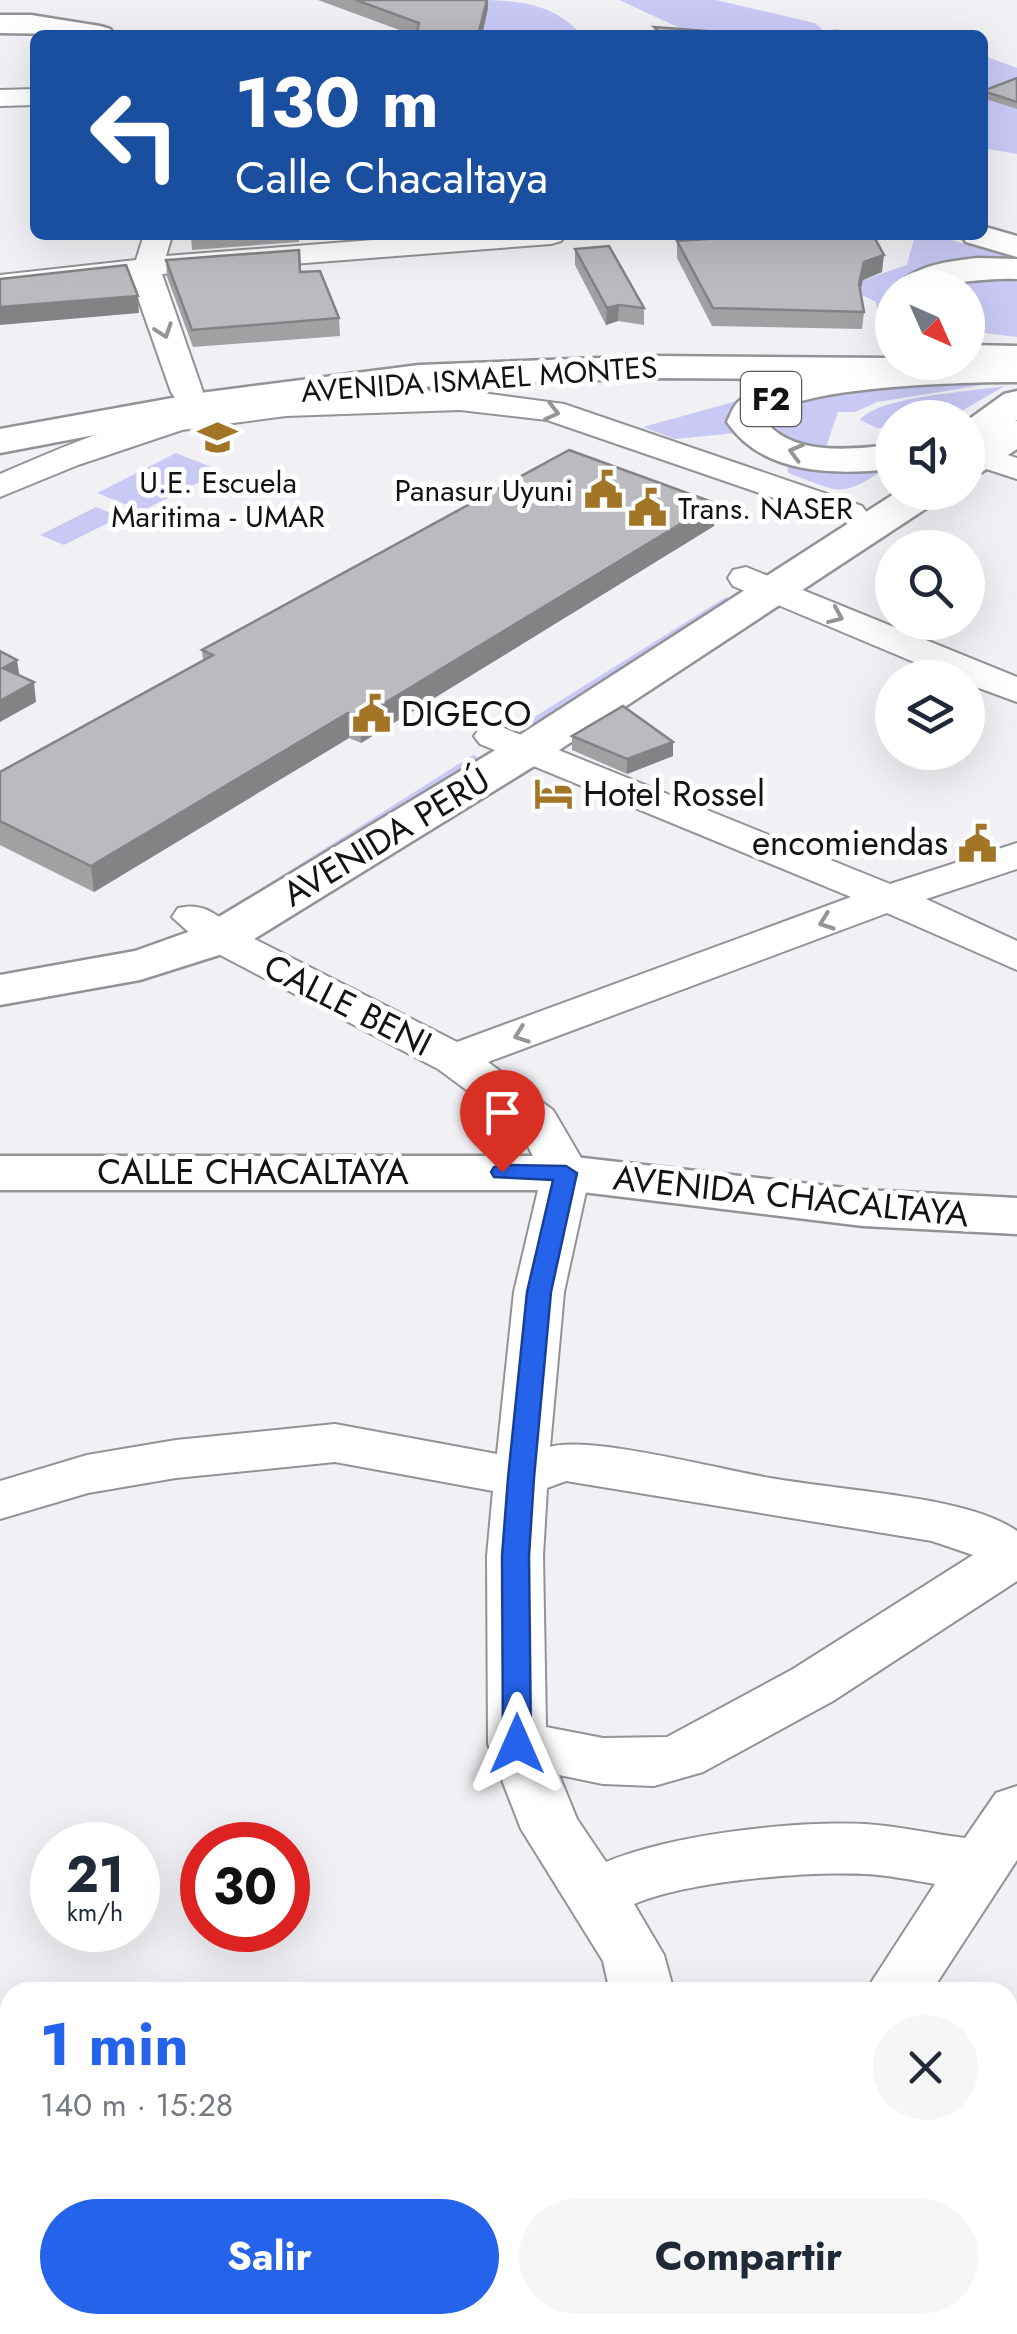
<!DOCTYPE html>
<html lang="es">
<head>
<meta charset="utf-8">
<style>
  body { margin:0; font-family:Jost,sans-serif; background:#f6f6f7; color:#1f2937; height:100vh; display:flex; flex-direction:column; font-size:38px; white-space:nowrap }
  * { box-sizing:border-box; margin:0 }
  p { font-size:32px; color:#747a83 }
  .icon { flex:none; width:55px; height:55px; fill:none; stroke:currentColor; stroke-width:2; stroke-linecap:round; stroke-linejoin:round }
  .map { position:relative; flex:1; overflow:hidden }
  .panel { position:absolute; left:0px; top:1982px; width:1018px; height:352px; display:flex; flex-direction:column; background:#fff; border-radius:30px 30px 0 0; box-shadow:0 10px 40px #0002 }
  .panel>* { flex:none }
  .guide { position:absolute; left:30px; top:30px; width:958px; height:210px; border-radius:15px; box-shadow:0 10px 40px #0002; background:#1a4fa0; color:#fff; overflow:hidden }
  .needle { width:65px; rotate:135deg }
  .buttons { position:absolute; left:875px; top:270px; display:grid; gap:20px }
  .buttons a { display:grid; place-items:center; width:110px; height:110px; border-radius:50%; background:#fff; box-shadow:0 10px 40px #0002; font-size:50px }
  .speed { position:absolute; left:30px; top:1822px; display:flex; gap:20px; font-size:50px; font-weight:700; text-align:center }
  .speed>* { display:grid; place-content:center; width:130px; height:130px; border-radius:50%; background:#fff; box-shadow:0 10px 40px #0002; line-height:1 }
  .speed small { font-size:25px; font-weight:400 }
  .speed .limit { border:15px solid #d22; background:#fff; color:#111 }
  .pin { position:absolute; display:grid; place-items:center; width:85px; height:85px; color:#fff; margin:-102px -42px; border-radius:50% 50% 50% 0; rotate:-45deg; box-shadow:0 0 10px #0007 }
  .pin .icon { rotate:45deg }
  .me { position:absolute; width:110px; margin:-55px; rotate:0deg; stroke-linejoin:round; filter:drop-shadow(0 0 8px #0008) }
  .turn { display:flex; align-items:center; gap:35px; height:210px; padding:0 40px; font-size:45px }
  .turn .icon { width:130px; height:130px; stroke-width:2.5 }
  .turn b { display:block; font-size:70px; line-height:85px }
  .round { display:grid; place-items:center; flex:none; width:105px; height:105px; border-radius:52px; background:#f6f6f7 }
  .headline { display:flex; align-items:center; justify-content:space-between; height:170px; padding:0 40px }
  h1 { font-size:60px; font-weight:700; line-height:75px; color:#2563eb }
  .cta { display:flex; gap:20px; margin-top:auto; padding:20px 40px }
  .cta a { flex:1; height:115px; border-radius:60px; background:#2563eb; color:#fff; font-size:40px; font-weight:700; line-height:115px; text-align:center }
  .cta a+a { background:#f6f6f7; color:#1f2937 }
  .map>svg:first-child { display:block }
</style>
</head>
<body>
<div class="map">
<svg width="1017" height="2334" viewBox="0 0 1017 2334">
  <rect width="100%" height="100%" fill="#f1f1f5"/>
  <g fill="#cac9f6">
    <path d="M477,0C515,0 556,3 581,35H467L487,8H475Z"/>
    <path d="M619,0H716L815,23L824,31L837,29L864,35H695Z"/>
    <path d="M982,55L1017,68V154L983,148Z"/>
    <path d="M915,235H934L1017,259V264C983,265 923,258 896,285C892,289 889,298 886,305L892,314V325L878,318L876,302L860,294L863,280L907,265Z"/>
    <path d="M993,277L1017,282V337L968,331V288H939L952,282Z"/>
    <path d="M936,382L995,383L877,402L855,412H838L826,447L789,441L766,418C793,384 893,386 936,382Z"/>
    <path d="M1005,386L951,417L892,418V428H877L860,420C876,397 975,391 1005,386Z"/>
    <path d="M737,401L730,416L736,433L675,439L643,427Z"/>
    <path d="M176,453L221,471L142,511L97,493Z"/>
    <path d="M803,464L885,469C838,500 839,491 788,473L787,468Z"/>
    <path d="M96,507L120,517L64,545L40,535Z"/>
    <path d="M726,597L739,602L543,727L528,721Z"/>
    <path d="M473,755L487,762L251,910L237,904Z"/>
  </g>
  <g fill="none" stroke-linecap="round" stroke-linejoin="round">
    <defs>
      <g id="minor">
        <path d="M35,89V105L0,106V90Z"/>
        <path d="M144,235H168L171,239L166,256L437,235H566L561,241L551,244L162,274L203,392L198,399H176L171,392L131,278L0,293V275L136,260Z"/>
        <path d="M460,390L564,404L862,506L867,513L862,520L850,523L838,520L547,420L460,410L286,416L182,430L78,465L0,497V474C55,450 115,424 175,412C268,392 365,394 460,390Z"/>
        <path d="M980,446L1017,458V479L968,463V449Z"/>
        <path d="M746,567L1017,677V702L968,684V678H952L733,586L728,578L733,570Z"/>
        <path d="M494,724L890,884L1017,843V869L926,899L1017,941V970L887,913L488,1062L553,1110L590,1173L564,1292L550,1447C590,1435 723,1470 770,1478C823,1487 877,1491 930,1501C960,1507 992,1514 1017,1531V1581L833,1701L703,1772L654,1786L603,1784L559,1775L577,1819L606,1862C674,1834 791,1821 865,1824C898,1826 932,1834 965,1838L996,1793L1017,1786V1860L931,1992H865L935,1884C912,1880 888,1875 865,1874C805,1871 688,1881 634,1904L664,1955L674,1992H610L603,1961L521,1829L488,1744L487,1556L493,1491L335,1462L176,1478L88,1493L0,1519V1481L87,1455L176,1440L335,1424L497,1454L514,1292L542,1173L518,1128L438,1069L205,947L172,917L178,908C203,902 216,914 235,929L457,1042L851,897L480,744L474,736L480,728ZM566,1481L932,1541L973,1555L793,1669L667,1737L603,1738L546,1727L543,1556L547,1488Z"/>
        <path d="M577,2325H647L645,2334H575Z"/>
        <path d="M839,2325H909L907,2334H837Z"/>
      </g>
      <g id="major">
        <path d="M0,15H31L100,26L110,29L115,35L0,33Z"/>
        <path d="M982,226L1017,236V257L966,242L961,235H982Z"/>
        <path d="M968,345L1017,346V368L955,364L968,362Z"/>
        <path d="M654,356L892,358V362H945L949,369L944,377L931,380L654,378L419,387L200,415L0,453V429L200,393L419,365Z"/>
        <path d="M1017,421V449L982,472L968,476V447L1003,424Z"/>
        <path d="M897,492H944L939,500L544,760L238,949L140,980L0,1005V975L135,951L202,927L512,740Z"/>
        <path d="M0,1156H566L863,1190L1017,1198V1234L863,1226L566,1190H0Z"/>
      </g>
      <g id="highway">
        <path d="M977,258L1017,259V279C975,277 937,288 896,288C912,265 951,261 977,258Z"/>
        <path d="M1017,360V382C974,382 784,385 765,421C794,457 853,449 892,445V469C833,475 763,475 727,422C730,415 733,407 738,402C775,364 964,359 1017,360Z"/>
        <path d="M1017,391V420L982,445L968,448V420L1004,394Z"/>
      </g>
    </defs>
    <use href="#minor" stroke="#939397" stroke-width="4"/>
    <use href="#major" stroke="#939397" stroke-width="5"/>
    <use href="#highway" stroke="#939397" stroke-width="5"/>
    <use href="#minor" fill="#fff" fill-rule="evenodd"/>
    <use href="#major" fill="#fff" fill-rule="evenodd"/>
    <use href="#highway" fill="#fff" fill-rule="evenodd"/>
  </g>
  <g fill="#a1a1a4">
    <path d="M318,0H488V8L482,35H413Z"/>
    <path d="M1017,78V109L983,98V91Z"/>
    <path d="M191,235H299V242L192,250Z"/>
    <path d="M733,235H873L882,272L863,280L860,291L864,312L862,329L712,326L677,258V241L733,238Z"/>
    <path d="M575,249L644,308V325L618,321L606,325L575,265Z"/>
    <path d="M166,260L300,272L339,318L340,336L193,347L167,277Z"/>
    <path d="M715,503L714,526L361,743L349,738L94,892L0,845V772L203,661L202,650Z"/>
    <path d="M572,736L673,742V756L627,774L572,750Z"/>
  </g>
  <g fill="#838386">
    <path d="M487,0H488V8L482,35H478Z"/>
    <path d="M884,255L882,272L863,280L858,302L859,284L864,262Z"/>
    <path d="M138,296L139,313L0,325V307Z"/>
    <path d="M619,305L618,321L606,325L607,308Z"/>
    <path d="M715,503L714,526L361,743L360,718Z"/>
    <path d="M17,660L20,679L3,668Z"/>
    <path d="M34,682L36,702L0,722V701Z"/>
    <path d="M348,713L349,738L94,892L91,866Z"/>
    <path d="M673,742V756L627,774V759Z"/>
  </g>
  <g fill="#bbbbbf" stroke="#838386" stroke-width="2.5">
    <path d="M356,0H487L478,35H416L419,23Z"/>
    <path d="M654,27L759,35H662Z"/>
    <path d="M1017,78V102L983,91Z"/>
    <path d="M737,235H873L884,255L864,262L859,284L864,312L713,308L677,241L738,237Z"/>
    <path d="M609,246L644,308L619,305L607,308L575,249Z"/>
    <path d="M299,250L300,272L320,271L339,318L192,330L166,260Z"/>
    <path d="M126,265L138,296L0,307V279Z"/>
    <path d="M569,450L715,503L360,718L348,713L91,866L0,821V772L213,655L202,650Z"/>
    <path d="M0,651L17,660L3,668L34,682L0,701Z"/>
    <path d="M623,706L673,742L627,759L572,736Z"/>
  </g>
  <defs><path id="oneway-chevron" d="M-2-3.5L2.5 0L-2 3.5" fill="none" stroke-width="1.6" stroke-linecap="round" stroke-linejoin="round" transform="scale(2.5)"/></defs>
  <g stroke="#959595">
    <use href="#oneway-chevron" transform="translate(164 331) rotate(71)"/>
    <use href="#oneway-chevron" transform="translate(552 412) rotate(14)"/>
    <use href="#oneway-chevron" transform="translate(796 452) rotate(-165)"/>
    <use href="#oneway-chevron" transform="translate(836 616) rotate(23)"/>
    <use href="#oneway-chevron" transform="translate(826 922) rotate(160)"/>
    <use href="#oneway-chevron" transform="translate(521 1035) rotate(160)"/>
  </g>
  <path fill="#2563eb" stroke="#184099" stroke-width="2.5" d="M502,1165L566,1166L577,1173L551,1292L534,1478L529,1556L531,1744L527,1752L517,1755L507,1752L503,1744L502,1556L508,1478L527,1292L553,1180L494,1177L491,1172L494,1167Z"/>
  <defs>
    <symbol id="school-bare" viewBox="-9 -9 18 18"><path d="M0-5L7-2L0 1L-7-2ZM-4 1L0 2.5L4 1V4Q0 6-4 4Z" fill="#a27426" stroke="#fff" stroke-width="2.5" paint-order="stroke"/></symbol>
    <symbol id="civic-bare" viewBox="-9 -9 18 18"><path d="M-.6-6.5H3V-4.5H.6V-3L4-1V1h2V6H-6V1h2V-1L-.6-3ZM-1.2 2.5V6h2.4V2.5Z" fill="#a27426" stroke="#fff" stroke-width="2.5" paint-order="stroke"/></symbol>
    <symbol id="hotel-bare" viewBox="-9 -9 18 18"><path d="M-6-4.5h1.5V1H6V5H4.5V3h-9V5H-6ZM-4 0a1.8 1.8 0 1 1 3.6 0ZM.5 0V-2.5h3Q6-2.5 6 0Z" fill="#a27426" stroke="#fff" stroke-width="2.5" paint-order="stroke"/></symbol>
  </defs>
  <g fill-rule="evenodd">
    <use href="#school-bare" x="190" y="410" width="55" height="55"/>
    <use href="#civic-bare" x="576" y="462" width="55" height="55"/>
    <use href="#civic-bare" x="620" y="480" width="55" height="55"/>
    <use href="#civic-bare" x="344" y="686" width="55" height="55"/>
    <use href="#hotel-bare" x="526" y="766" width="55" height="55"/>
    <use href="#civic-bare" x="950" y="816" width="55" height="55"/>
  </g>
  <g text-anchor="middle" dominant-baseline="central" stroke-width="10" stroke-linejoin="round" paint-order="stroke">
    <g font-size="30" fill="#131314" stroke="#fff">
      <text transform="translate(479 379) rotate(-4)">AVENIDA ISMAEL MONTES</text>
    </g>
    <g font-size="30" fill="#131314" stroke="#fff">
      <text x="218" y="482">U.E. Escuela<tspan x="218" dy="34">Maritima - UMAR</tspan></text>
      <text x="573" y="490" text-anchor="end">Panasur Uyuni</text>
      <text x="678" y="508" text-anchor="start">Trans. NASER</text>
    </g>
    <rect fill="#fff" stroke="#5a5a5a" stroke-width="2.5" x="741" y="372" width="60" height="54" rx="8"/>
    <g font-size="32" font-weight="bold" fill="#131314">
      <text x="771" y="399">F2</text>
    </g>
    <g font-size="35" fill="#131314" stroke="#fff" text-anchor="start">
      <text x="401" y="714">DIGECO</text>
      <text x="583" y="794">Hotel Rossel</text>
      <text x="948" y="843" text-anchor="end">encomiendas</text>
    </g>
    <g font-size="35" fill="#131314" stroke="#fff">
      <text transform="translate(386 837) rotate(-31)">AVENIDA PERÚ</text>
      <text transform="translate(348 1005) rotate(27)">CALLE BENI</text>
      <text x="253" y="1172">CALLE CHACALTAYA</text>
      <text transform="translate(791 1196) rotate(6)">AVENIDA CHACALTAYA</text>
    </g>
  </g>
</svg>
<div class="buttons">
<a><svg class="needle" viewBox="-14 -14 28 28"><path d="M0-13l5 13h-10z" fill="#e53935"/><path d="M0 13l5-13h-10z" fill="#747a83"/></svg></a>
<a><svg class="icon" aria-label="sound" viewBox="0 0 24 24"><path d="M4 9h4l5-4v14l-5-4H4zM17 9q2 3 0 6"/></svg></a>
<a><svg class="icon" aria-label="search" viewBox="0 0 24 24"><circle cx="10" cy="10" r="6"/><path d="M15 15l6 6"/></svg></a>
<a><svg class="icon" aria-label="layers" viewBox="0 0 24 24"><path d="M12 4l9 5-9 5-9-5zM3 14l9 5 9-5"/></svg></a>
</div>
<div class="speed"><div>21<small>km/h</small></div><div class="limit">30</div></div>
<div class="pin" style="left:502px;top:1172px;background:#d93025"><svg class="icon" aria-label="arrive" viewBox="0 0 24 24"><path d="M6 21V4h12l-3 4 3 4H6"/></svg></div>
<svg class="me" style="left:517px;top:1744px" viewBox="-20 -20 40 40"><path d="M0-17L14 15 0 8-14 15z" fill="#2563eb" stroke="#fff" stroke-width="4"/></svg>
<div class="guide">
<div class="turn"><svg class="icon" aria-label="left" viewBox="0 0 24 24"><path d="M17 20v-9H6M10 6l-5 5 5 5"/></svg><div><b>130 m</b>Calle Chacaltaya</div></div>
</div>
<section class="panel">
<div class="headline"><div><h1>1 min</h1><p>140 m · 15:28</p></div><a class="round"><svg class="icon" aria-label="close" viewBox="0 0 24 24"><path d="M6 6l12 12M18 6L6 18"/></svg></a></div>
<div class="cta"><a>Salir</a><a>Compartir</a></div>
</section>
</div>
</body>
</html>
